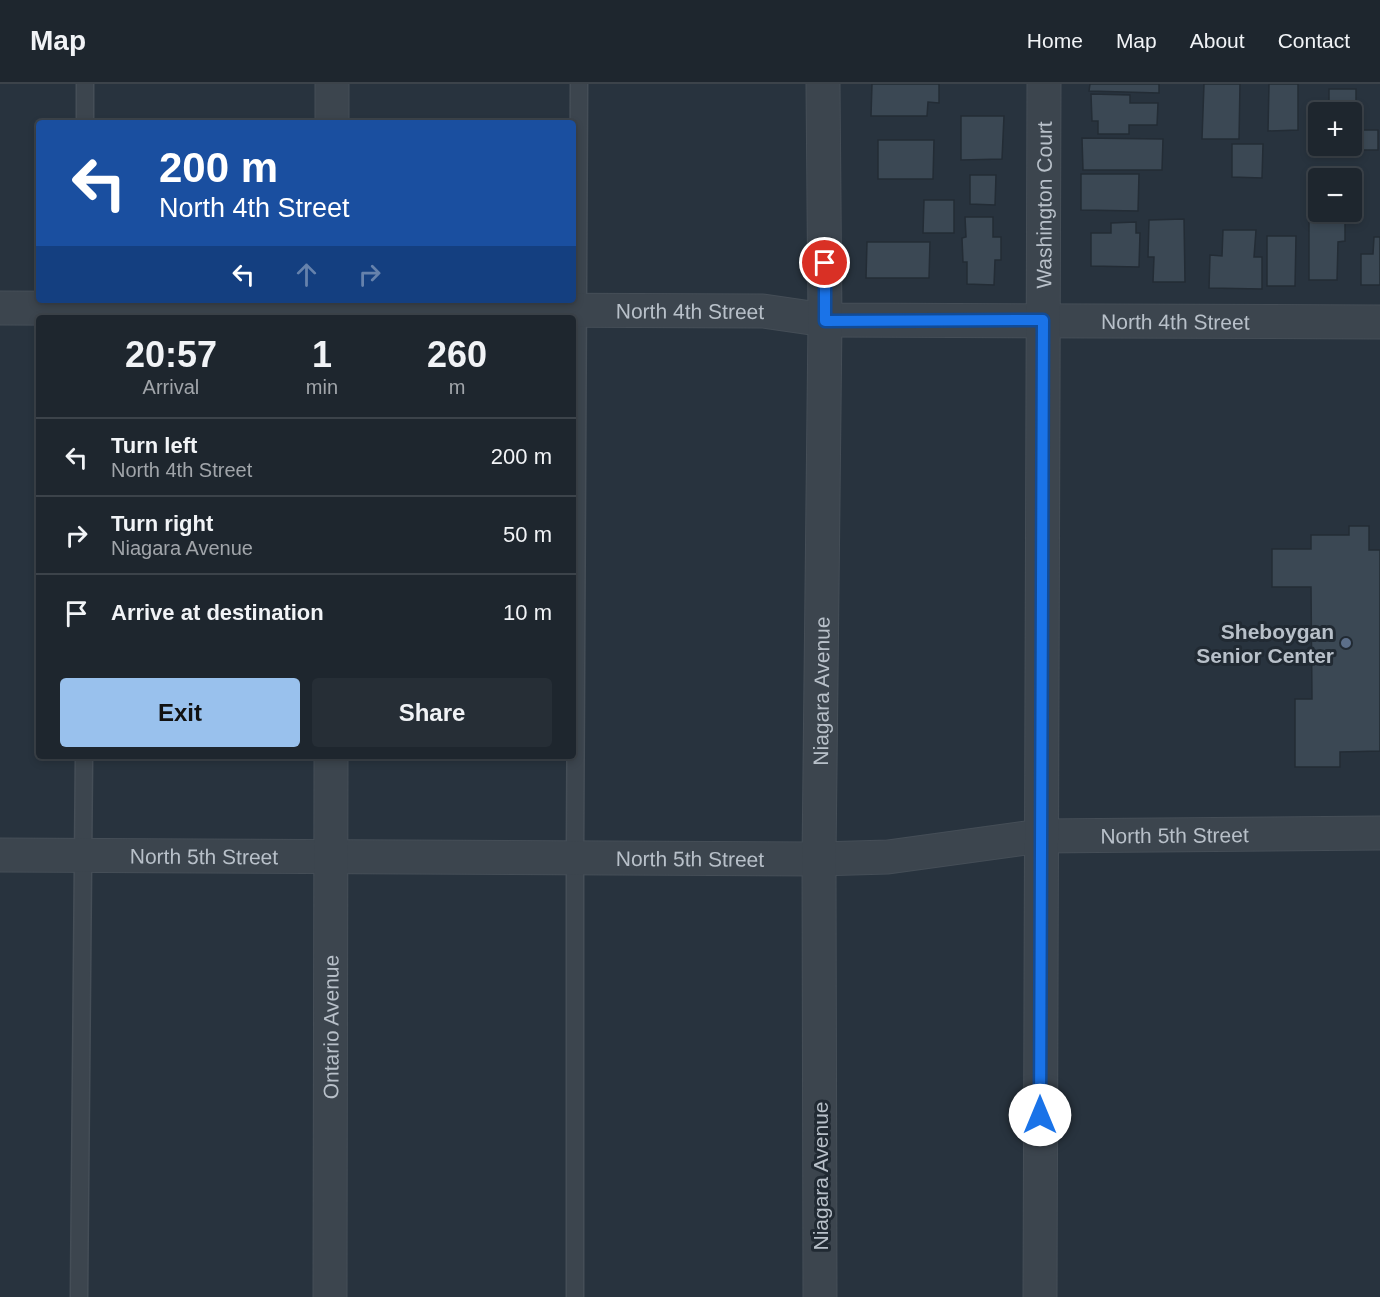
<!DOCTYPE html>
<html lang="en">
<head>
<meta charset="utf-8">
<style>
  body { margin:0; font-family:Arial,sans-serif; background:#262e36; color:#f1f3f6; height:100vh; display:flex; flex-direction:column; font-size:22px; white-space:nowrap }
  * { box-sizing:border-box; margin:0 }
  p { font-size:20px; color:#a1a5aa }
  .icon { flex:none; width:33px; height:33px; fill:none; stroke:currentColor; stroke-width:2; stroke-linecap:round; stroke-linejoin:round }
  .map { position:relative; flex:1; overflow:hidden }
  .drawer { position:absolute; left:36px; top:231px; width:540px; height:444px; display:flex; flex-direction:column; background:#1e262e; border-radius:6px; box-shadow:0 3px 9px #0003,0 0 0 2px #3c434a }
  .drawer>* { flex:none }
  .top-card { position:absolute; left:36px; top:36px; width:540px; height:183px; border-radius:6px; box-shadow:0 3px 9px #0003,0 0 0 2px #3c434a; background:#1a4fa0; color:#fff; overflow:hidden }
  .buttons { position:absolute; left:1308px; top:18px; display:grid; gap:12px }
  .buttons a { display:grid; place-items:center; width:54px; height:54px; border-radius:6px; background:#1e262e; box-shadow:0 3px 9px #0003,0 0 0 2px #3c434a; font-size:30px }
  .pin { position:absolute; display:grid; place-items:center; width:51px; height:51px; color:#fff; margin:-26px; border:3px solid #fff; border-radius:50%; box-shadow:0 2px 6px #0007 }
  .me { position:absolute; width:66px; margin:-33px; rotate:0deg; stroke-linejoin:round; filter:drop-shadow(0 0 4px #0008) }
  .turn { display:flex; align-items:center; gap:21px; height:126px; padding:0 24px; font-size:27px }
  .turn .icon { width:78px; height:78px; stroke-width:2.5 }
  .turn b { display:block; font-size:42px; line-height:51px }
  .lanes { display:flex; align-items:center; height:57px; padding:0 24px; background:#0003; justify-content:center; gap:30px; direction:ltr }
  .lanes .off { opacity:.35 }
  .eta { display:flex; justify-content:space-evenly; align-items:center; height:102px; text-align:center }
  .eta b { font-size:36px; font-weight:800; line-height:42px }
  .button { display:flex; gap:12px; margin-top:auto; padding:12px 24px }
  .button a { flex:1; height:69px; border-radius:6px; background:#99c1ed; color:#111; font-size:24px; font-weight:800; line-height:69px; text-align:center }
  .button a+a { background:#262e36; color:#f1f3f6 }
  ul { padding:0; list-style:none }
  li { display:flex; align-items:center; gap:18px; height:78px; padding:0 24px; border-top:2px solid #3c434a }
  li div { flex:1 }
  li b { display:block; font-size:22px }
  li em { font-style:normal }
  header { display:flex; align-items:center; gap:36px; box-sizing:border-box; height:84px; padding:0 30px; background:#1e262e; border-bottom:2px solid #3c434a }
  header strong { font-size:28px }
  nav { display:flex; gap:33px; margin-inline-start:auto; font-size:21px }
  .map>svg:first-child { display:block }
</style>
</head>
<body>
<header>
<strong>Map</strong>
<nav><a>Home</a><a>Map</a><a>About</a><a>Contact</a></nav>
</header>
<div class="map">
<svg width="1380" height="1213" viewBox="0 0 1380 1213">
  <rect width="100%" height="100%" fill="#28333e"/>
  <g fill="#3b4854" stroke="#232c35" stroke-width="1.5">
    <path d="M872,0H939V19L928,18L927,32H871Z"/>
    <path d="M1090,0H1159V9L1089,7Z"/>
    <path d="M1204,0H1240L1239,55H1202Z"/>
    <path d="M1269,0H1298V46L1268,47Z"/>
    <path d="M1329,5H1356V40H1352V28H1329Z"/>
    <path d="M1091,10L1130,11V19H1158L1157,41H1129V50H1098V37H1092Z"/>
    <path d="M961,32H1004L1002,75L961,76Z"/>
    <rect x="1354" y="46" width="24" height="20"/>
    <path d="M1082,54L1163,55L1162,86H1083Z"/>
    <path d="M878,56H934L933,95H878Z"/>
    <path d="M1232,60H1263L1262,94L1232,93Z"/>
    <path d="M1081,90H1139L1138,127L1081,126Z"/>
    <path d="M970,91H996L995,121L970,120Z"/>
    <path d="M924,116H954V149H923Z"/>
    <path d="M965,133H993V153H1001V176H995L994,201L967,200V178H963L962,154L966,153Z"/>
    <path d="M1184,135L1185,198H1153L1154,173H1148L1149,136Z"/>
    <path d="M1309,137L1345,138V157L1338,158L1337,196H1309Z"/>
    <path d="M1136,138V149H1140L1139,183L1091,182V149H1111V139Z"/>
    <path d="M1223,146H1256L1254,173H1262V205L1209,204L1210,171L1222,172Z"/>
    <path d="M1267,152H1296L1295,202H1267Z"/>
    <path d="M1374,153H1380V201H1361V170H1373Z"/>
    <path d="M867,158H930L929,194H866Z"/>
    <path d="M1349,442H1369V466H1380V667L1340,668V683H1295V615H1312L1311,503H1272V465H1311V451H1349Z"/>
  </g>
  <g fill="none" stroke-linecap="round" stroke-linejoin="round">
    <defs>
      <g id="lane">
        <path d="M85,39V0"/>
        <path d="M79,1213L84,672"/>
        <path d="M575,1213V773L579,0"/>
      </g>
      <g id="street">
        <path d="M332,0V39"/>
        <path id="s1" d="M0,224L763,227L825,236L1380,238"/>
        <path id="s2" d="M0,771L819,775L888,773L1041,752L1380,749"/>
        <path id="s3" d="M330,1213L331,672"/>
        <path id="s4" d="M820,1213L819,775L825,236L823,0"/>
        <path id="s5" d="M1040,1213L1044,0"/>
      </g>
    </defs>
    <use href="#lane" stroke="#454e57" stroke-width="19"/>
    <use href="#street" stroke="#454e57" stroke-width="35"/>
    <use href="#lane" stroke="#3c454e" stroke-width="16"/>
    <use href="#street" stroke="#3c454e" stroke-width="33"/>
  </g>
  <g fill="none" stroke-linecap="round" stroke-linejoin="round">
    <defs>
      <path id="route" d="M825,179V237L1043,236L1040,1031"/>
    </defs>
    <use href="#route" stroke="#114b97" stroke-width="15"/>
    <use href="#route" stroke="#1a73e8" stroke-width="10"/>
  </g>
  <circle fill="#5c6f8a" stroke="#212a33" stroke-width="2" cx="1346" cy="559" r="6"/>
  <g text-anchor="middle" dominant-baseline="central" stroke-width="6" stroke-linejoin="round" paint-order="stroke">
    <g font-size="21" fill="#b8c0c9" stroke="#212a33">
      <text stroke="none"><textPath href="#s5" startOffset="1092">Washington Court</textPath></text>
      <text stroke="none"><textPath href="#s1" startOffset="690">North 4th Street</textPath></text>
      <text stroke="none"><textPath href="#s1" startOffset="1176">North 4th Street</textPath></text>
      <text stroke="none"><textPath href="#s4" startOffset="606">Niagara Avenue</textPath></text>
      <text stroke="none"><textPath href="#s2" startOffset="1176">North 5th Street</textPath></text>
      <text stroke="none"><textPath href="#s2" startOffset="204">North 5th Street</textPath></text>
      <text stroke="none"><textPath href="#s2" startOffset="690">North 5th Street</textPath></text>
      <text stroke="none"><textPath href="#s3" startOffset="270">Ontario Avenue</textPath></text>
      <text transform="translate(820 1092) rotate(-90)">Niagara Avenue</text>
    </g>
    <g font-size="21" font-weight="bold" fill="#b8c0c9" stroke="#212a33" text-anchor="end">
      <text x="1334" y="547">Sheboygan<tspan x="1334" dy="24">Senior Center</tspan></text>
    </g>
  </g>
</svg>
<div class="buttons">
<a>+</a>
<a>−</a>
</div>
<div class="pin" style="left:825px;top:179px;background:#d93025"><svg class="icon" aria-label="arrive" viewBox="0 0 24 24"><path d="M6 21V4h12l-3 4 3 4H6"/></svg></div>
<svg class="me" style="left:1040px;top:1031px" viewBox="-20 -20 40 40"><circle r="19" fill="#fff"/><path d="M0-13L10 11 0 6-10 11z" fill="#1a73e8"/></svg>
<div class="top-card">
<div class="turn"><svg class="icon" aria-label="left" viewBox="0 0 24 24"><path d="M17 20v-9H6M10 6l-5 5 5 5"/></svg><div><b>200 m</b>North 4th Street</div></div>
<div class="lanes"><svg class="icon" aria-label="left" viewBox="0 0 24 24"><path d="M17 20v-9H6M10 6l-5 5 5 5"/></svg><svg class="icon off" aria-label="ahead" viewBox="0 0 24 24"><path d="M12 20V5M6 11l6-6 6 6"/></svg><svg class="icon off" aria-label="right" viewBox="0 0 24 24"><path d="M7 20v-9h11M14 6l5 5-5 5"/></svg></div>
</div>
<section class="drawer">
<div class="eta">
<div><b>20:57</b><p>Arrival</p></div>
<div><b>1</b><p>min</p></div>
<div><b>260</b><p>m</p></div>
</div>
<ul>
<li><svg class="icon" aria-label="left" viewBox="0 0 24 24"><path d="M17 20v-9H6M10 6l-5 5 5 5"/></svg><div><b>Turn left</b><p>North 4th Street</p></div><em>200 m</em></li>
<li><svg class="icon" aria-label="right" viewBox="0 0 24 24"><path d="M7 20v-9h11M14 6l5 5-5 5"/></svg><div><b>Turn right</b><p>Niagara Avenue</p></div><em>50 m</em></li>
<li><svg class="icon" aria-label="arrive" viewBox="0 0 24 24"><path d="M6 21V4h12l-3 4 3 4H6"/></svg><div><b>Arrive at destination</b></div><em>10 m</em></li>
</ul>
<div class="button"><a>Exit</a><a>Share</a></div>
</section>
</div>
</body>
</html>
